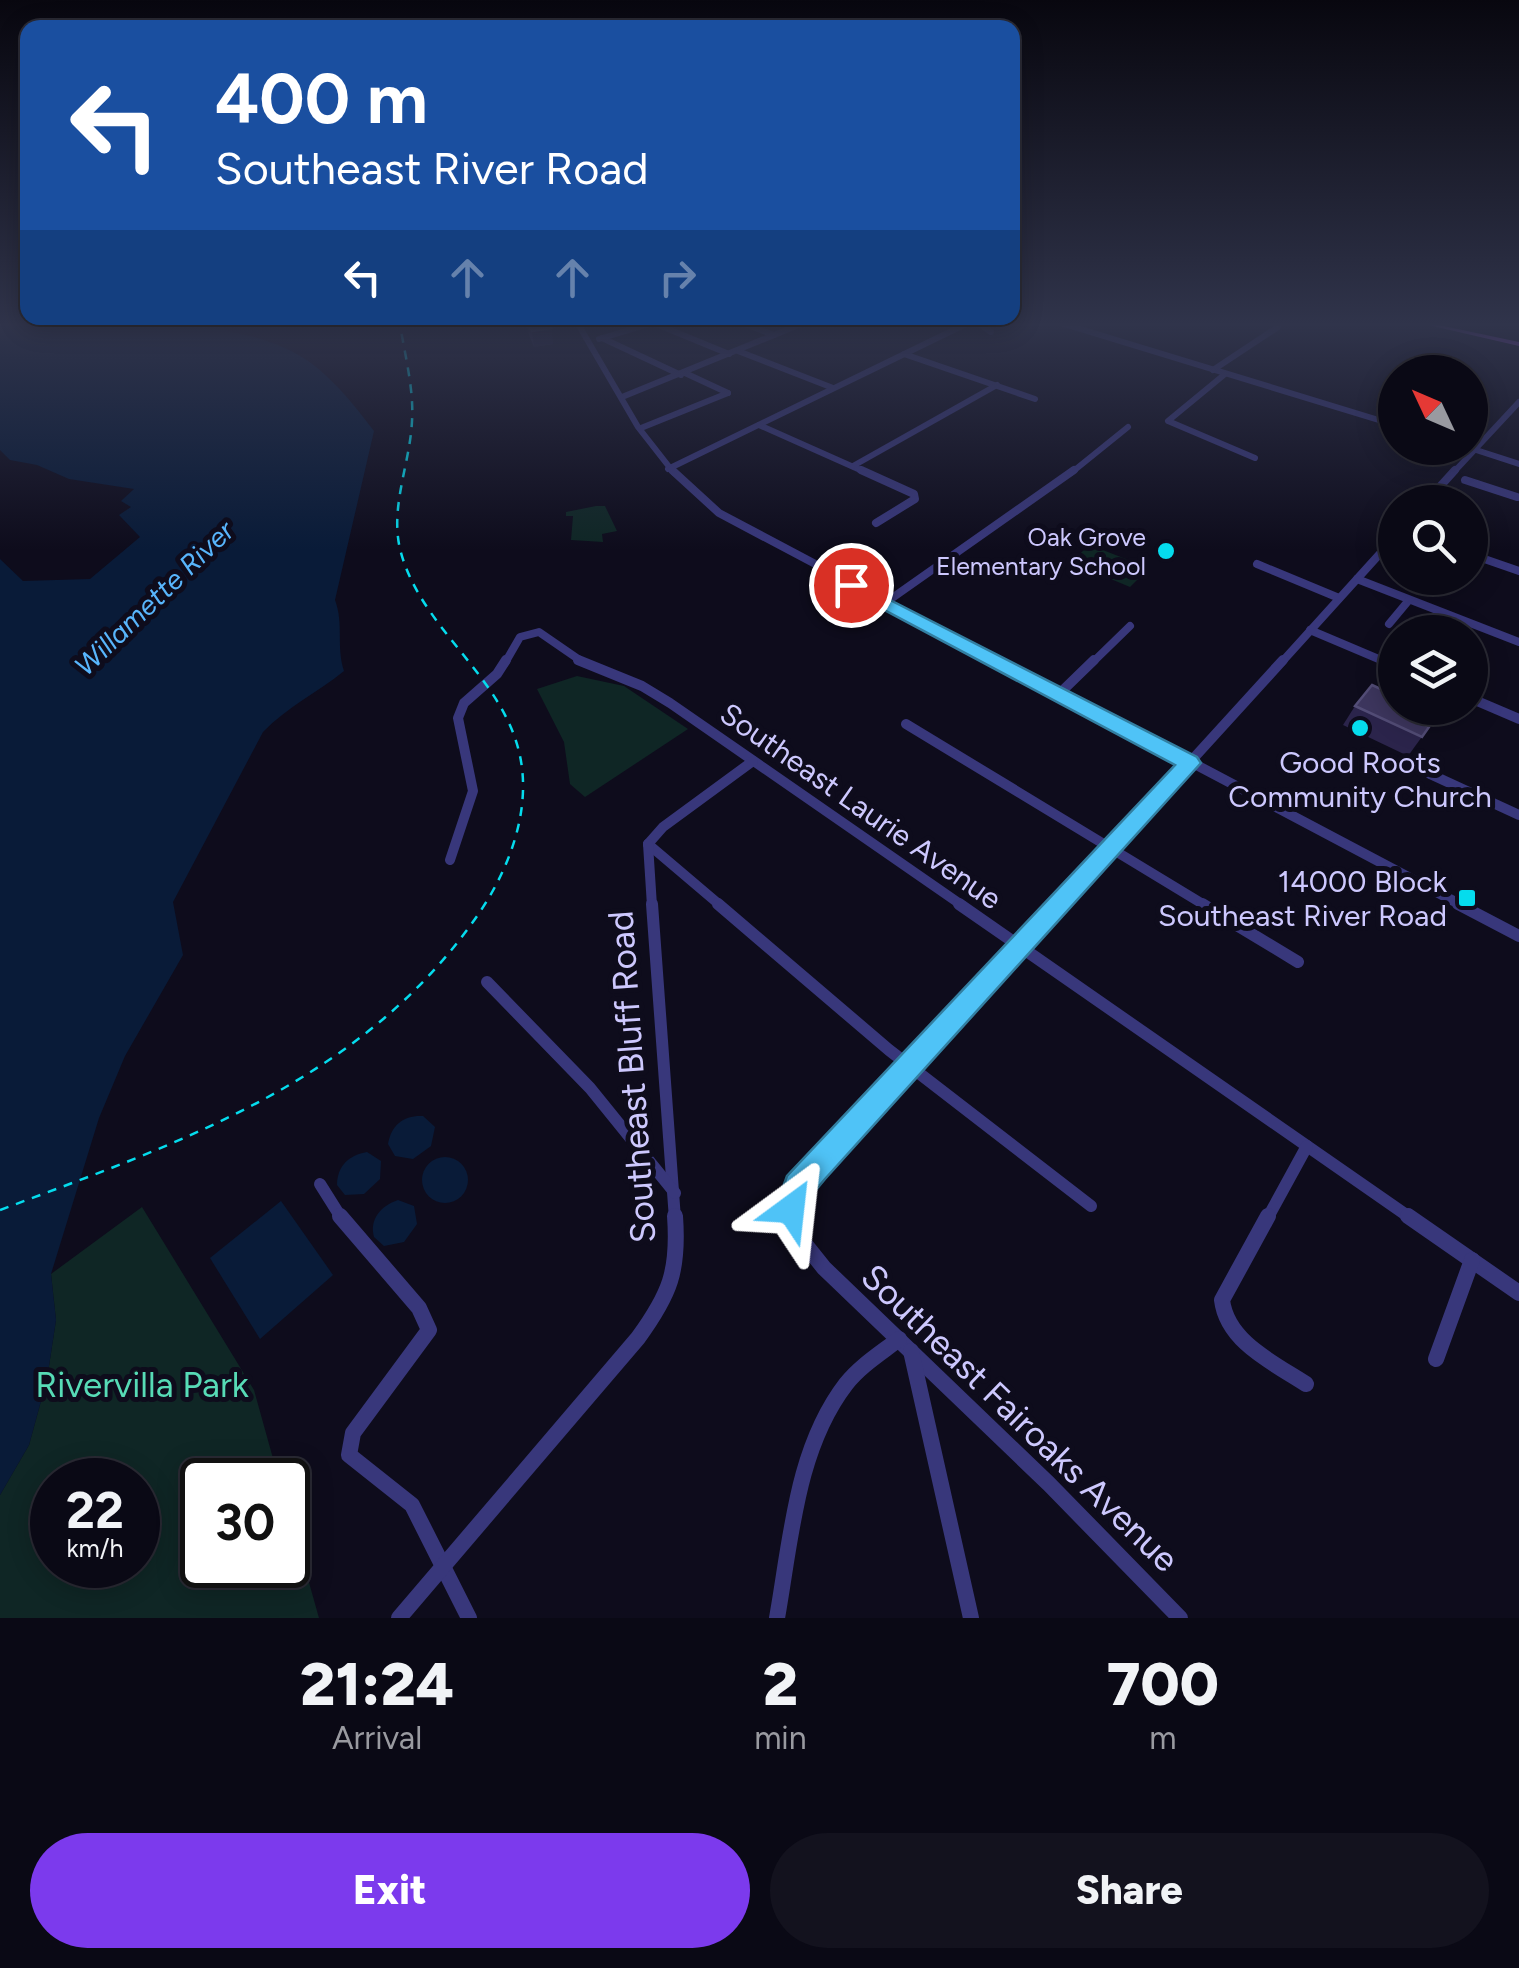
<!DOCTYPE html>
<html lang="en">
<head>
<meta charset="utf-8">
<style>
  body { margin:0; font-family:Figtree,sans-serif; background:#13121e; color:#f1f3f6; height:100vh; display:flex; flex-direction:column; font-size:38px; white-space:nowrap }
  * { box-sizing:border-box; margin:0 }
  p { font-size:32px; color:#999aa0 }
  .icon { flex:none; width:55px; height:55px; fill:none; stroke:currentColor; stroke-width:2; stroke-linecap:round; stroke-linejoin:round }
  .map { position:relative; height:1618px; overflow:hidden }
  .details { display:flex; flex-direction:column; background:#0a0915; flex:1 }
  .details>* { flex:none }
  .hud { position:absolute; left:20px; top:20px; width:1000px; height:305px; border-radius:20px; box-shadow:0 5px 25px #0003,0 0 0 2px #2a2a34; background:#1a4fa0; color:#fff; overflow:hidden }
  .needle { width:65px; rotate:314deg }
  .tools { position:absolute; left:1378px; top:355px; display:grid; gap:20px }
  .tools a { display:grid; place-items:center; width:110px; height:110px; border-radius:50%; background:#0a0915; box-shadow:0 5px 25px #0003,0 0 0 2px #2a2a34; font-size:50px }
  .speed { position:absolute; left:30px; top:1458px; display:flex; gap:20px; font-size:50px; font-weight:700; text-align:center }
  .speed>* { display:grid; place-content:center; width:130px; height:130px; border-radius:50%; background:#0a0915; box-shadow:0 5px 25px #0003,0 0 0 2px #2a2a34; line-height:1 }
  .speed small { font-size:25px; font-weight:400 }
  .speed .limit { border:5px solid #111; border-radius:15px; background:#fff; color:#111 }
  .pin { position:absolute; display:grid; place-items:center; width:85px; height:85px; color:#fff; margin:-42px; border:5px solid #fff; border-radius:50%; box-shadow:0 2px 10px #0007 }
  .me { position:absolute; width:110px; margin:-55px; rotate:30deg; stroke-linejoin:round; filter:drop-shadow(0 0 8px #0008) }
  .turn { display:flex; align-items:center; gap:35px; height:210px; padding:0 30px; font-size:45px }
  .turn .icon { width:130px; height:130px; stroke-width:2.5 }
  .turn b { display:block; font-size:70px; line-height:85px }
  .lanes { display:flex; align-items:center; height:95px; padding:0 30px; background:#0003; justify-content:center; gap:50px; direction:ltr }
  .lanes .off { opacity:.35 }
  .eta { display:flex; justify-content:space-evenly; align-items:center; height:170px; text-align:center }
  .eta b { font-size:60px; font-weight:800; line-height:70px }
  .cta { display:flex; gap:20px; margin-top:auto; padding:20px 30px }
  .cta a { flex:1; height:115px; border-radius:60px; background:#7c3aed; color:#fff; font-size:40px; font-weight:800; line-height:115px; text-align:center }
  .cta a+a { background:#13121e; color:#f1f3f6 }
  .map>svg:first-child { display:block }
</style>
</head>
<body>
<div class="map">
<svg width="1519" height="1618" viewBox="0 0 1519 1618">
  <rect width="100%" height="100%" fill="#0e0c1c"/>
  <g fill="#0f2625" fill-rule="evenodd">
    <path d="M596,506H605L617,531L602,534L603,542L571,540L573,516H566V512Z"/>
    <path d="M1090,545L1149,568L1130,587L1070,562Z"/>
    <path d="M577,676L624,686L688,729L585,797L570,784L564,742L537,689Z"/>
    <path d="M142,1207L254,1390L279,1480H202V1565H288V1508L319,1618H0V1495L29,1445L47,1379L56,1320L51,1274ZM52,1480H138V1565H52Z"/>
  </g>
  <g fill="#091b38">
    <path d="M0,324C87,323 238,310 311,363C336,382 355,406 374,431L335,600C344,624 336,646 344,671C318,692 287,707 263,732L173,902L183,955L125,1056L99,1118L51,1274L56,1320L47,1379L29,1445L0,1495V559L23,581L90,579L140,537L119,515L131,507L121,501L134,489L69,479L37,465L10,460L0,450Z"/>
    <path d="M423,1116L435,1127L431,1146L413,1159L395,1156L388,1144C391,1125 404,1115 423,1116Z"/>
    <path d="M367,1152L381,1161L380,1179L364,1194L345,1195L337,1185C337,1166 349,1155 367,1152Z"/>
    <circle cx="445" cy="1180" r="23"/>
    <path d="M398,1200L414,1206L417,1224L404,1242L384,1246L374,1237C369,1219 381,1206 398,1200Z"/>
    <path d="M281,1201L333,1275L260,1339L210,1258Z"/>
  </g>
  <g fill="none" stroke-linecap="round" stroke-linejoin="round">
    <g stroke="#38377b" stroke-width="6">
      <path d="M578,324L638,427L674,473"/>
      <path d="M656,324L729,354"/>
      <path d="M745,324L774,335"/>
      <path d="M979,324L991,332"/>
      <path d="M1064,324L1395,425"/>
      <path d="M602,338L681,375"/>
      <path d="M599,339L649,324"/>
      <path d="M738,351L833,388"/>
      <path d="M904,354L1035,399"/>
      <path d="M1213,370L1278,327"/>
      <path d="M685,373L728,393"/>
      <path d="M1225,374L1168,421L1255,458"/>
      <path d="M622,397L801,324"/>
      <path d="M759,425L867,473"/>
      <path d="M641,428L728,393"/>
      <path d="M1470,448L1519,464"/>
      <path d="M853,466L997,385"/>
      <path d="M668,469L966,324"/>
      <path d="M1071,473L1128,427"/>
      <path d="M1453,473L1519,402"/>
    </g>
    <g stroke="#38377b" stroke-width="8">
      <path d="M672,470L719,513L1002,663"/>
      <path d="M861,470L914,494L915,499L876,523"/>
      <path d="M1465,480L1517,497"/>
      <path d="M1426,502L1455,470"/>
      <path d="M1470,554L1519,571"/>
      <path d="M1257,564L1339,598"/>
      <path d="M1357,579L1519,642"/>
      <path d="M885,603L1074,470"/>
      <path d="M1389,624L1409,600"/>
      <path d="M1310,630L1388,663"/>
      <path d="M505,663L520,637L539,632L584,663"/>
      <path d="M1092,663L1130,626"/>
      <path d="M1281,663L1395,537"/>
    </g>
    <g stroke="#38377b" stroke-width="10">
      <path d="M578,660L642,686L670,703L963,906"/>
      <path d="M998,660L1463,906"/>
      <path d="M1382,660L1395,666"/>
      <path d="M1059,694L1094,660"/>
      <path d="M1470,698L1519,719"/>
      <path d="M906,724L1206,906"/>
      <path d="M1430,774L1519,815"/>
      <path d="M648,844L721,906"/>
      <path d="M648,844L663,827L753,761"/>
      <path d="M648,844L652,906"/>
      <path d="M450,860L473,791L458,718L464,703L497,674L506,660"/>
      <path d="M1059,906L1283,660"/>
    </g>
    <g stroke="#38377b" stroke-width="12">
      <path d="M652,904L675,1219"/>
      <path d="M718,904L889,1050L1091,1206"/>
      <path d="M959,904L1412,1219"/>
      <path d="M1202,904L1298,962"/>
      <path d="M1458,904L1519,936"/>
      <path d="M487,982L590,1088L675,1193"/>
      <path d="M320,1184L342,1219"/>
      <path d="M793,1219L796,1196L814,1168L1061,904"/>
      <path d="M1267,1219L1307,1146"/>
    </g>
    <g stroke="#38377b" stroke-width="16">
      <path d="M340,1216L419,1308L429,1330L353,1433L349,1455L412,1505L469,1618"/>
      <path d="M793,1216L804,1243L824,1268L1049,1484L1180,1618"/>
      <path d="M1268,1216L1222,1300C1227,1342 1274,1363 1306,1384"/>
      <path d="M1408,1216L1519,1293"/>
      <path d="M911,1351L971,1618"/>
      <path d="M1436,1359L1472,1260"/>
      <path d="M399,1618L638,1338C670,1294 679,1271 675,1216"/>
      <path d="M777,1618C791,1540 796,1449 846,1384C860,1366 881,1353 899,1339"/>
    </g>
    <path fill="#b751fc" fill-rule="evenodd" d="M1424,324H1434L1519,342V346Z"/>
    <path stroke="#05dced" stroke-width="2.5" stroke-dasharray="9 8" stroke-linecap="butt" d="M0,1210C179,1143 360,1082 475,919C507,874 532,813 520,756C503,675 420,629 400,549C390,506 410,464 412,421C414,389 405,356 400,324"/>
  </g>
  <g fill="#2b244b">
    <path d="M527,324H548L551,328L553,344L534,347L529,335Z"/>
    <path d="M1355,706L1413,719L1429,727L1408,756L1343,725Z"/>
  </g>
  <path fill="#181330" d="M551,328L553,344L534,347L532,331Z"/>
  <g fill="#3d365e" stroke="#534d77" stroke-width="2.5">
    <path d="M528,324H548L551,328L532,331Z"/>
    <path d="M1372,685L1394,695L1395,708H1404L1413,719L1429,727L1422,737L1355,706Z"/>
  </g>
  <linearGradient id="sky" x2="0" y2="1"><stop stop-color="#08070f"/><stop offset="0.59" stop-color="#30344b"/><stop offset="1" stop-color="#30344b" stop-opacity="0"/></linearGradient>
  <rect width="1519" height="550" fill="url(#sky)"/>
  <path fill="#4fc3f7" stroke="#337fa1" stroke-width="2.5" d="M851,580L1197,757L1201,763L825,1179L811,1196L802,1220L791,1225L780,1220L775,1209L787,1176L1175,765L845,589V581Z"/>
  <g fill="#05dced" stroke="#0e0c1c" stroke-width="4">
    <circle cx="1166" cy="551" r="10"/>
    <circle cx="1360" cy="728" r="10"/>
    <rect x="1457" y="888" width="20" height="20" rx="5"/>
  </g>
  <g text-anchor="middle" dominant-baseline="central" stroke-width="10" stroke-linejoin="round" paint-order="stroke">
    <g font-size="25" fill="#cdc8fe" stroke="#0e0c1c" text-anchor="end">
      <text x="1146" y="537">Oak Grove<tspan x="1146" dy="29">Elementary School</tspan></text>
    </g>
    <g font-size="28" font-style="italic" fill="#58b5fc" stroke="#0e0c1c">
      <text transform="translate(154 598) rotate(-44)">Willamette River</text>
    </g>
    <g font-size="30" fill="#cdc8fe" stroke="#0e0c1c">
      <text x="1360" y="762">Good Roots<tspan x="1360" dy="34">Community Church</tspan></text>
      <text x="1447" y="881" text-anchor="end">14000 Block<tspan x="1447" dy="34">Southeast River Road</tspan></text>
    </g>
    <g font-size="30" fill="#cdc8fe" stroke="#0e0c1c">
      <text transform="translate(861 806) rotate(35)">Southeast Laurie Avenue</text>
    </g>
    <g font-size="35" fill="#cdc8fe" stroke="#0e0c1c">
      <text transform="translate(632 1077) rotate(-94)">Southeast Bluff Road</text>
      <text transform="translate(1020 1418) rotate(44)">Southeast Fairoaks Avenue</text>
    </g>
    <g font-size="35" fill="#57dbb6" stroke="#0e0c1c">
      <text x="142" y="1385">Rivervilla Park</text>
    </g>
  </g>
</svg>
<div class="tools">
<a><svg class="needle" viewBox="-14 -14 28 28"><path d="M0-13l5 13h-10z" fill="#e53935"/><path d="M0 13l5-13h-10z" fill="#999aa0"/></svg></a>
<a><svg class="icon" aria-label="search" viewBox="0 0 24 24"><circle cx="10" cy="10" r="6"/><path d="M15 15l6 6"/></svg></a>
<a><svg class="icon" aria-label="layers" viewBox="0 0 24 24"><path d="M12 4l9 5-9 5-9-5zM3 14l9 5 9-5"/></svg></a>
</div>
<div class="speed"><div>22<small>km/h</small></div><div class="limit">30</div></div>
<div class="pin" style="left:851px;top:585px;background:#d93025"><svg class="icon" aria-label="arrive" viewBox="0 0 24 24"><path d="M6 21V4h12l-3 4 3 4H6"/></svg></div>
<svg class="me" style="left:791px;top:1209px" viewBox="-20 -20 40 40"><path d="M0-17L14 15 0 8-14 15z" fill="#4fc3f7" stroke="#fff" stroke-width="4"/></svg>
<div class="hud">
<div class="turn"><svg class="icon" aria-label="left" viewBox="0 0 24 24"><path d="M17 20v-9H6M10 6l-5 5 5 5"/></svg><div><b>400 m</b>Southeast River Road</div></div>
<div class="lanes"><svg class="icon" aria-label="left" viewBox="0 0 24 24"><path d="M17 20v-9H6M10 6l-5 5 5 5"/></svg><svg class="icon off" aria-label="ahead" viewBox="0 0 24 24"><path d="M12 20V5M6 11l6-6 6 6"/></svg><svg class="icon off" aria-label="ahead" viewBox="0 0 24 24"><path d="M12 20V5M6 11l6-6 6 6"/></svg><svg class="icon off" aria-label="right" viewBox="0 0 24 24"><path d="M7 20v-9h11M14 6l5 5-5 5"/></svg></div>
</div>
</div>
<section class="details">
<div class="eta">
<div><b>21:24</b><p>Arrival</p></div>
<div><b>2</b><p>min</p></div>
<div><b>700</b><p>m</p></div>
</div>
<div class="cta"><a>Exit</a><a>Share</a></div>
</section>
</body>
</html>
